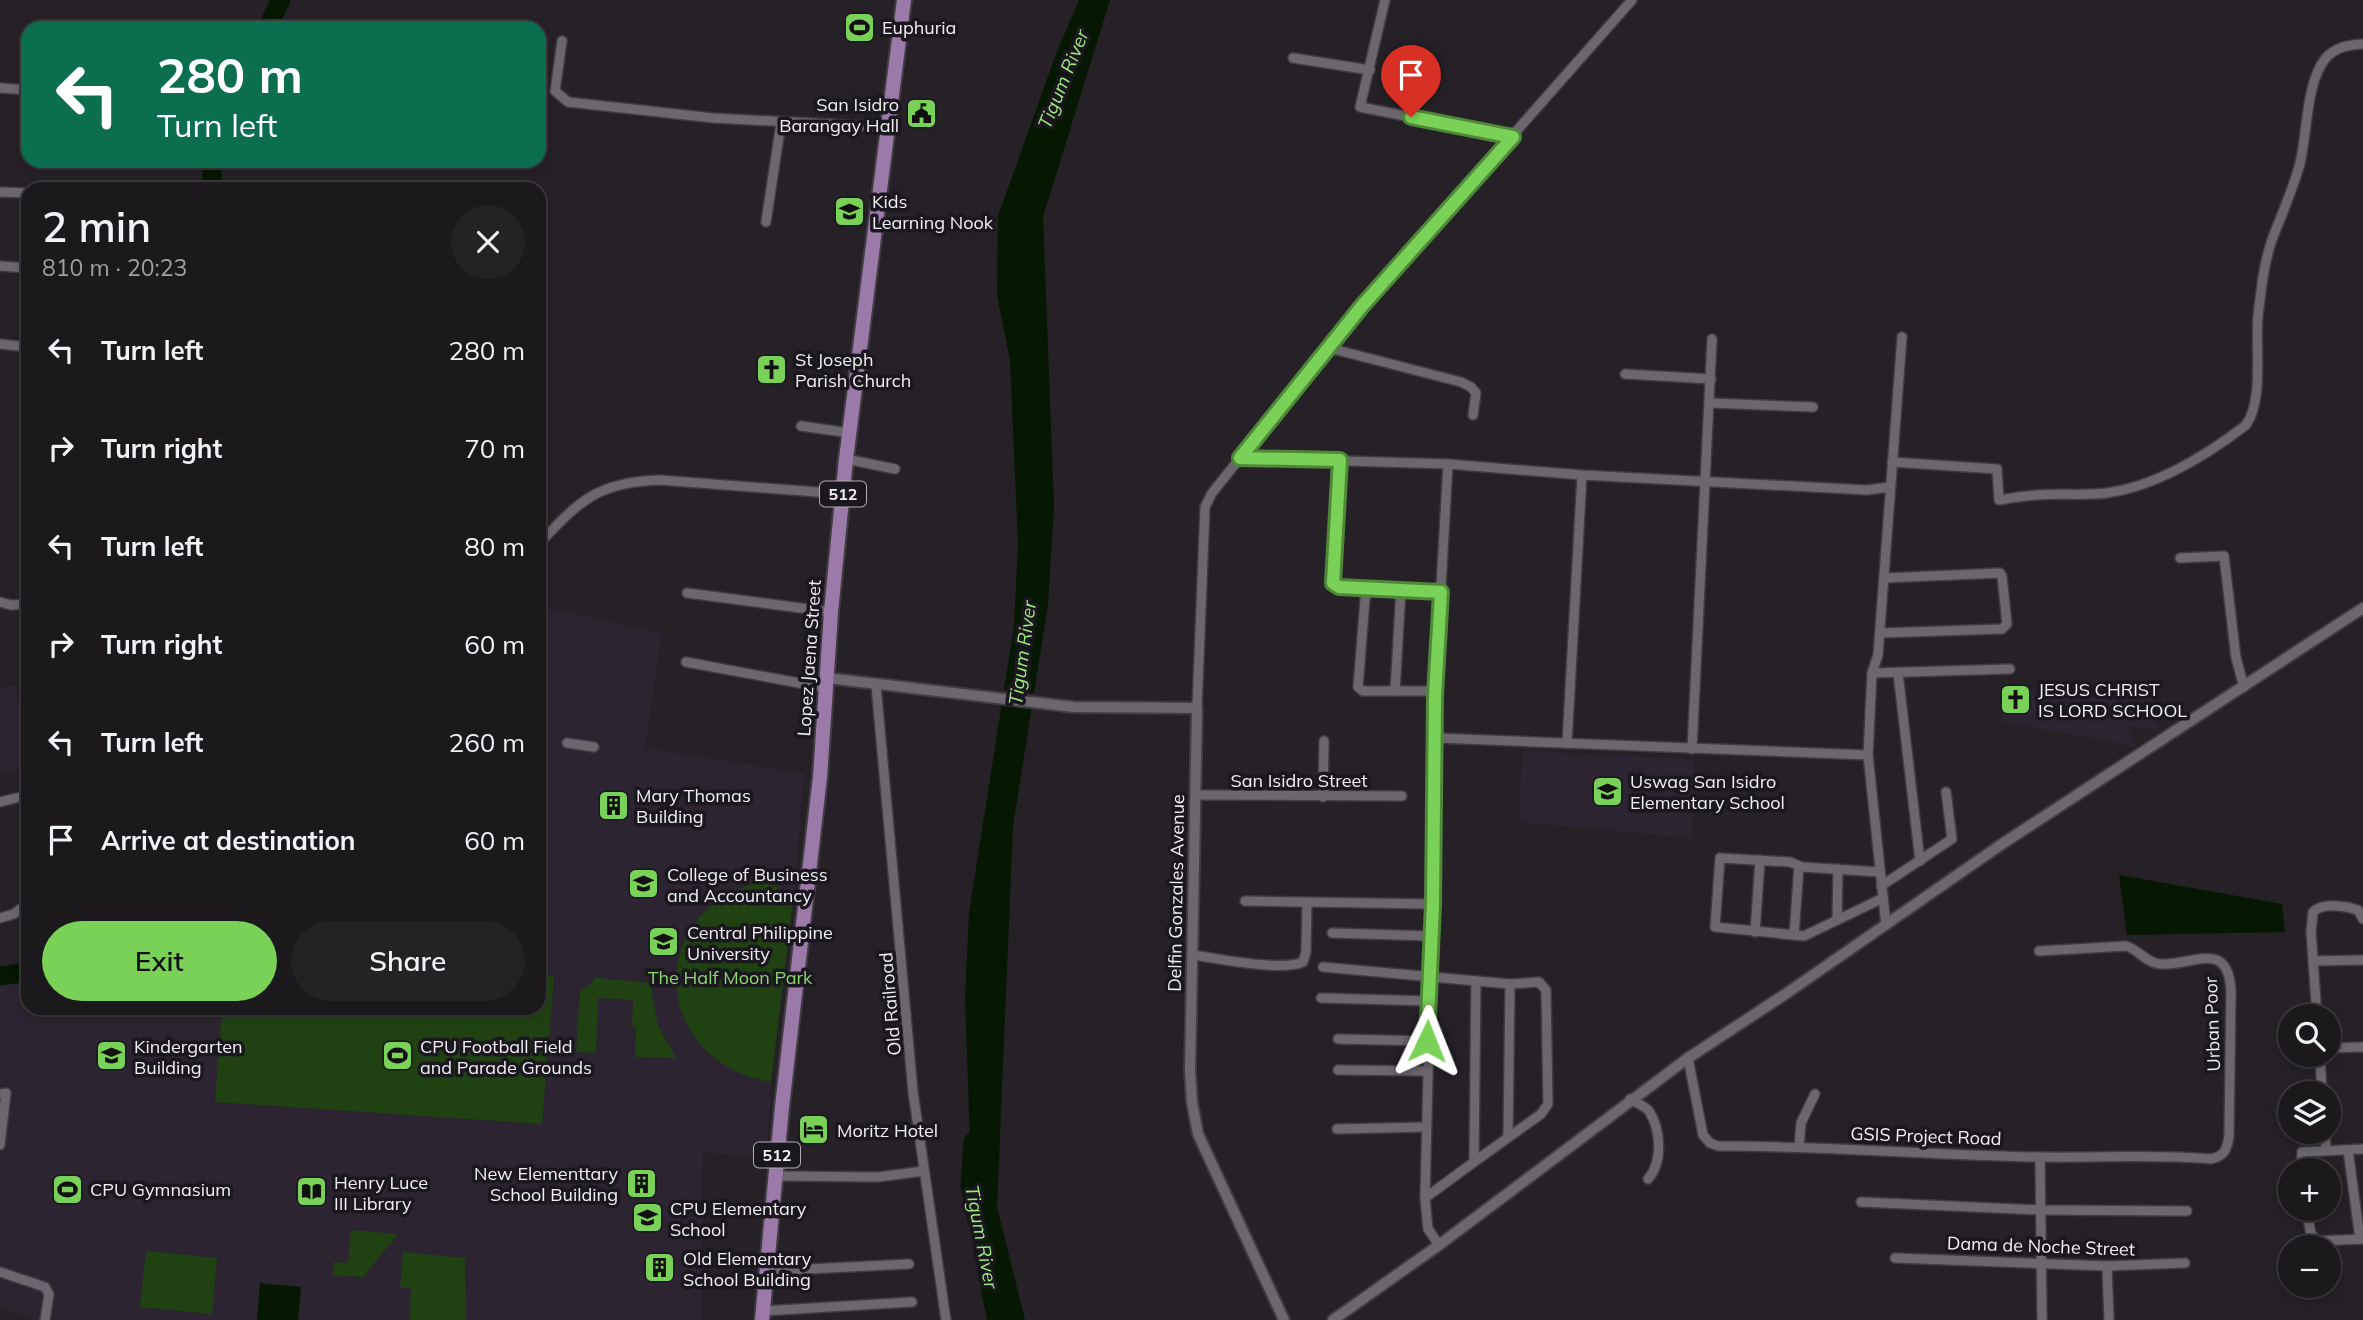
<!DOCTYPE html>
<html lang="en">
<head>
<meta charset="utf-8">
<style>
  body { margin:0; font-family:Mulish,sans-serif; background:#252226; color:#f1f3f6; height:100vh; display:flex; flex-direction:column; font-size:26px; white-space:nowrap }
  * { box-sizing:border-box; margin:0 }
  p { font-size:23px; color:#a0a0a4 }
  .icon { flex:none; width:38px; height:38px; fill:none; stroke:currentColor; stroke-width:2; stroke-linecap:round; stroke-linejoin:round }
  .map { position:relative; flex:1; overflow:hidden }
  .drawer { position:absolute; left:21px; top:182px; width:525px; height:833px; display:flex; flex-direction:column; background:#1c191d; border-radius:21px; box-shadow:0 4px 10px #0003,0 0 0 2px #3a383b }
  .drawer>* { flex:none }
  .hud { position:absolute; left:21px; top:21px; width:525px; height:147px; border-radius:21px; box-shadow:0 4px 10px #0003,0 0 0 2px #3a383b; background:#0b6e4f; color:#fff; overflow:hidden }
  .controls { position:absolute; left:2278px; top:1004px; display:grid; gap:14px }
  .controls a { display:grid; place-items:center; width:63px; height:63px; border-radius:50%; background:#1c191d; box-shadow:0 4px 10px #0003,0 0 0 2px #3a383b; font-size:35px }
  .pin { position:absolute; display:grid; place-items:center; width:60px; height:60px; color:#fff; margin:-72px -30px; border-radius:50% 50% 50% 0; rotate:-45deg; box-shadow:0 0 7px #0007 }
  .pin .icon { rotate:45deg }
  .me { position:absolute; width:77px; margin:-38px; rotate:2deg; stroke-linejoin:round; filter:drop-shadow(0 0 5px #0008) }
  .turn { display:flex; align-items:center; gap:24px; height:147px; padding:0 21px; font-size:32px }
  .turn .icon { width:91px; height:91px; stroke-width:2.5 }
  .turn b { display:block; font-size:49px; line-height:60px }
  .round { display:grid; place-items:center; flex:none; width:74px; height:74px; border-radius:37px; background:#252226 }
  .head { display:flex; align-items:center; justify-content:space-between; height:119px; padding:0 21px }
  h1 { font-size:42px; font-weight:600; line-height:52px }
  .action { display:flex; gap:14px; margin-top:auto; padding:14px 21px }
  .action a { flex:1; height:80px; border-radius:42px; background:#7ad157; color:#111; font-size:28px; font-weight:600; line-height:80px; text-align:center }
  .action a+a { background:#252226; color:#f1f3f6 }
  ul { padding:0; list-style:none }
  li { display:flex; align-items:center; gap:21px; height:98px; padding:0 21px }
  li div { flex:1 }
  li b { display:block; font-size:26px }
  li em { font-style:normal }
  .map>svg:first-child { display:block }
</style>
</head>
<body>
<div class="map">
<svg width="2363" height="1320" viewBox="0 0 2363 1320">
  <rect width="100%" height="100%" fill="#252127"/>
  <g fill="#2c2430">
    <path d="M544,607L662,633L645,748L804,773L795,887L771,1082L767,1159L703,1152L702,1320H32L0,1306V984H28V1008H539V617Z"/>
    <path d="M2150,683L2159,730L2127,727L2137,747L2003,722L2002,690Z"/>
    <path d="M16,685L28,770L0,774V688Z"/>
    <path d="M1522,751L1695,759L1692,838L1519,822Z"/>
  </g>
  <g fill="#204212">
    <path d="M761,882L777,887L793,900L771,1082C651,1062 642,910 761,882Z"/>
    <path d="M539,975L554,976L542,1124L215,1102L222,1008H539Z"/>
    <path d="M595,978L650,983L658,1026L676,1058L635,1057L636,1026L632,1025L633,1000L598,998L596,1053L576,1052L580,991L591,984Z"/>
    <path d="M351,1230L398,1234L363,1277L333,1275L334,1262L348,1263Z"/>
    <path d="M146,1251L217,1258L212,1314L140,1307Z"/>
    <path d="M403,1252L465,1258L466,1320H410L411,1288H400Z"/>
  </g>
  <g fill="#061801">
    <path d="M1079,0H1110L1043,217L1054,506L1048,604L1013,826L997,1207L1025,1320H987L974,1252L965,998L969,913L1014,626L1018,543L1010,360L997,295L998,216L1056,54Z"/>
    <path d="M2119,875L2282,904L2285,932L2127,935Z"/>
    <path d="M260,1283L301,1287L298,1320H257Z"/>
  </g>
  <path fill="#252127" d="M1001,689L1037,694L1035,710L998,705Z"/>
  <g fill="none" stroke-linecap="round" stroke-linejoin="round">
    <g stroke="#061801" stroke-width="19">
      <path d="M267,28L281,0"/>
      <path d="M212,189V161"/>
      <path d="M0,976L28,972"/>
      <path d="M973,1142L970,1185L977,1220"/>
    </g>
    <defs>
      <g id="minor">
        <path d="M1385,0L1360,107L1513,137"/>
        <path d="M562,41L555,91L568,102L713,118L887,127"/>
        <path d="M1293,58L1370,70"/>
        <path d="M0,88L28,90"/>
        <path d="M0,192L28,193"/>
        <path d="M766,222L781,123"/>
        <path d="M0,266L28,268"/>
        <path d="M0,344L28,347"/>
        <path d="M27,347L28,361"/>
        <path d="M1329,348L1461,382L1471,387L1476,393L1473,415"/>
        <path d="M1625,374L1711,379"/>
        <path d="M1710,403L1813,407"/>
        <path d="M801,426L850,433"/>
        <path d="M1240,458L1448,464L1582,475L1867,490L1890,487"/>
        <path d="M846,459L895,469"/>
        <path d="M1340,460L1333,583L1339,587L1441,592"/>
        <path d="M1892,462L1997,469L1999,500C2011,498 2024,496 2037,495C2060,493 2083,496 2107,493C2157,486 2207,455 2246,425C2264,400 2255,347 2258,316C2261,290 2264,261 2273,237C2282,214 2292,191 2299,167C2308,135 2305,85 2325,59C2335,47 2348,45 2363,44"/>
        <path d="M539,544C580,500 598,482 660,480L843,494"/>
        <path d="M2180,558L2224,556L2236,658L2244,687"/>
        <path d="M1366,587L1358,687L1363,691H1435"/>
        <path d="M687,593L831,612"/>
        <path d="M0,602L11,605L28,604"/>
        <path d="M1880,633L2002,629L2007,624L2002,576L2000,573L1884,578"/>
        <path d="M686,662L826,688"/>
        <path d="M1872,673L2010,669"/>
        <path d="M1898,673L1920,861"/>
        <path d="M876,685L913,1092L946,1320"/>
        <path d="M1395,691L1401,589"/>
        <path d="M1197,708L1205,507L1212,493L1362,306L1632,0"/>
        <path d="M1435,738L1868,755"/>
        <path d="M567,743L594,747"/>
        <path d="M1567,743L1582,475"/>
        <path d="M1692,749L1712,339"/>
        <path d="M1196,795L1402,796"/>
        <path d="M1323,797L1324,741"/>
        <path d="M0,802L28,795"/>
        <path d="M1880,872L1802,867L1790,862L1720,858L1715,927L1804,936L1883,898"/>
        <path d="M1881,886L1952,839L1946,792"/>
        <path d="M1245,901L1433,904"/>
        <path d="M0,918L14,914L28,903"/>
        <path d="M1837,920L1838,869"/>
        <path d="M1886,925L1868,755L1872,673L1878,655L1902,337"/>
        <path d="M1755,932L1760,860"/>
        <path d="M1332,933L1430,936"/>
        <path d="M1794,935L1799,866"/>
        <path d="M1192,955C1217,958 1281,972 1303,962L1306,952L1307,902"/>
        <path d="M2313,961L2363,960"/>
        <path d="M1323,967L1510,984L1508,1137"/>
        <path d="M1321,998L1429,1001"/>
        <path d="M2317,1017L2311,931L2313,912C2322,902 2346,906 2358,910L2363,919"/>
        <path d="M1338,1039L1428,1041"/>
        <path d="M2329,1048L2363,1047"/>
        <path d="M2320,1055L2322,1094"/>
        <path d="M1688,1058L1703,1135L1710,1143L1718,1146C1826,1146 1932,1155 2040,1157C2097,1158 2153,1154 2211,1159C2225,1156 2227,1149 2229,1136L2231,991C2228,938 2193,966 2160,964C2146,963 2138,949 2126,946L2039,951"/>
        <path d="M1338,1070L1427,1071"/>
        <path d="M0,1094L6,1093L0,1145"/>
        <path d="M1630,1099C1636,1103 1645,1106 1649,1111C1661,1130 1663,1162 1648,1179"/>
        <path d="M1337,1129L1426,1127"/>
        <path d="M2325,1132L2326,1149"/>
        <path d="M1799,1147L1801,1123L1815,1094"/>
        <path d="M2348,1150L2360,1239"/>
        <path d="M2040,1157L2042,1320"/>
        <path d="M1474,1162L1541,1114L1548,1104L1546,990L1539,982L1510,984"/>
        <path d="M2301,1171L2302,1152L2363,1149"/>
        <path d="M776,1176L878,1177L924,1171"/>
        <path d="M1425,1198L1474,1162L1476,981"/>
        <path d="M1861,1202L2041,1210L2187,1211"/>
        <path d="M2306,1209L2311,1234L2317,1241L2363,1239"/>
        <path d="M1439,1245L1428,1229L1425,1198L1433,871L1435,691L1448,464"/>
        <path d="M1895,1258L2107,1266L2185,1263"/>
        <path d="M2107,1266L2109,1320"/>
        <path d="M768,1271L909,1264"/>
        <path d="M0,1272L45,1287L49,1294L45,1320"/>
        <path d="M763,1311L912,1302"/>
      </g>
      <g id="tertiary">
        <path d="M827,678L1074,707L1197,708L1190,1071L1192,1102L1198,1134L1284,1320"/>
        <path d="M1333,1320L1439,1245L1688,1058L1787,993L2002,844L2363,608"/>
      </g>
      <path id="primary" d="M762,1320L782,1107L820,777L831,612L846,459L904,0"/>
    </defs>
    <use href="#minor" stroke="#403c42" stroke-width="12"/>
    <use href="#tertiary" stroke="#403c42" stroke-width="14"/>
    <use href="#primary" stroke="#403c42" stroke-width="18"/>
    <use href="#minor" stroke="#6c676e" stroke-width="9"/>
    <use href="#tertiary" stroke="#6c676e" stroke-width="10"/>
    <use href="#primary" stroke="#9b7aaa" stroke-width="14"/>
  </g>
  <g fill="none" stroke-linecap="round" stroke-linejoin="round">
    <defs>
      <path id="route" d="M1411,117L1513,137L1362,306L1240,458L1340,460L1333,583L1339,587L1441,592L1435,695L1433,904L1427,1041"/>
    </defs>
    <use href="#route" stroke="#4f8839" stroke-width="18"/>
    <use href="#route" stroke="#7ad157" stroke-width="12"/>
  </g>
  <defs>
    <symbol id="stadium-square" viewBox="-11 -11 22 22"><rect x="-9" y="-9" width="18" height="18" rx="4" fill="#7ad157" stroke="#1b171e"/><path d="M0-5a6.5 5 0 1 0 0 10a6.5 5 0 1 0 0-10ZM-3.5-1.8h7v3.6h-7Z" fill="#111"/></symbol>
    <symbol id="civic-square" viewBox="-11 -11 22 22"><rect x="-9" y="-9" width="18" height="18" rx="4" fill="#7ad157" stroke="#1b171e"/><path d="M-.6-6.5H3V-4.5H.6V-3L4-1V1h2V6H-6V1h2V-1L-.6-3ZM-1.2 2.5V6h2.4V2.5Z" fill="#111"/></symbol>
    <symbol id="school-square" viewBox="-11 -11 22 22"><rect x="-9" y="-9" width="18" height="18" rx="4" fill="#7ad157" stroke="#1b171e"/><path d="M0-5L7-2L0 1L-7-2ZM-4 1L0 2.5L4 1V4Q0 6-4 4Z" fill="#111"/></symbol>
    <symbol id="church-square" viewBox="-11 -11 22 22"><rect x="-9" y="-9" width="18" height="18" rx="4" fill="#7ad157" stroke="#1b171e"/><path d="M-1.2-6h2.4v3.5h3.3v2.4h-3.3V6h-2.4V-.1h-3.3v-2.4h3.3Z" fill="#111"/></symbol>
    <symbol id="building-square" viewBox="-11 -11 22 22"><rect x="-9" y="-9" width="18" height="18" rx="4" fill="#7ad157" stroke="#1b171e"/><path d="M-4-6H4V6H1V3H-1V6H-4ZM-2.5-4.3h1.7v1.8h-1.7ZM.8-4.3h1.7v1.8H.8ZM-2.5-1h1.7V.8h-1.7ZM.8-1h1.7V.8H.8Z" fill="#111"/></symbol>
    <symbol id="university-square" viewBox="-11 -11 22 22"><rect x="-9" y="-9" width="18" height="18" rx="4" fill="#7ad157" stroke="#1b171e"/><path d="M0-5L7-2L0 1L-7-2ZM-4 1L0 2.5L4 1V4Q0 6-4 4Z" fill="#111"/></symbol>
    <symbol id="hotel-square" viewBox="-11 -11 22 22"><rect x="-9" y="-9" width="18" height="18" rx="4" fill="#7ad157" stroke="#1b171e"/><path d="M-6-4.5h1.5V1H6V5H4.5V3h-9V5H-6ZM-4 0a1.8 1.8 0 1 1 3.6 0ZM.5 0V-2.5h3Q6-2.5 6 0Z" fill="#111"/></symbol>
    <symbol id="library-square" viewBox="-11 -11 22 22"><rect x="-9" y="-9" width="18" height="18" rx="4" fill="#7ad157" stroke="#1b171e"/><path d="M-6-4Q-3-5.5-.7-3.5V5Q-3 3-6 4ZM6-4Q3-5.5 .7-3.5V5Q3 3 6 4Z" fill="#111"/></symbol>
  </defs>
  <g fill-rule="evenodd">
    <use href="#stadium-square" x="842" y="10" width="35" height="35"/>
    <use href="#civic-square" x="904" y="96" width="35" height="35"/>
    <use href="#school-square" x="832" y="194" width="35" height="35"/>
    <use href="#church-square" x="754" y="352" width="35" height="35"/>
    <use href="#church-square" x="1998" y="682" width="35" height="35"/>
    <use href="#school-square" x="1590" y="774" width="35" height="35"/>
    <use href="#building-square" x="596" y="788" width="35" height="35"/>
    <use href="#university-square" x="626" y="866" width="35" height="35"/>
    <use href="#university-square" x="646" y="924" width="35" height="35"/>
    <use href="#school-square" x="94" y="1038" width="35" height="35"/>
    <use href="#stadium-square" x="380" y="1038" width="35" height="35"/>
    <use href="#hotel-square" x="796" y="1112" width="35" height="35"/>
    <use href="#building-square" x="624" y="1166" width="35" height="35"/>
    <use href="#stadium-square" x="50" y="1172" width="35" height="35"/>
    <use href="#library-square" x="294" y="1174" width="35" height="35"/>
    <use href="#school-square" x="630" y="1200" width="35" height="35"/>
    <use href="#building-square" x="642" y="1250" width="35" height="35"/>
  </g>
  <g text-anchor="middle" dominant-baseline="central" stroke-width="7" stroke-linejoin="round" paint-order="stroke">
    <g fill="#1b171e" stroke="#b2aeb3" stroke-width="2">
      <rect x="820" y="481.5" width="46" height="25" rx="5"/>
      <rect x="754" y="1142.5" width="46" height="25" rx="5"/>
    </g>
    <g font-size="16" font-weight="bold" fill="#f2eff3">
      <text x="843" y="494">512</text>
      <text x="777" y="1155">512</text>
    </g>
    <g font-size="18" fill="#f2eff3" stroke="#1b171e" text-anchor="start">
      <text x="882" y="27">Euphuria</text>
      <text x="899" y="104" text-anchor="end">San Isidro<tspan x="899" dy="21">Barangay Hall</tspan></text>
      <text x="872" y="201">Kids<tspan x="872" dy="21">Learning Nook</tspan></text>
      <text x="795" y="359">St Joseph<tspan x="795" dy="21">Parish Church</tspan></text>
      <text x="2038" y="689">JESUS CHRIST<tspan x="2038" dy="21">IS LORD SCHOOL</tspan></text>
      <text x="1630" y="781">Uswag San Isidro<tspan x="1630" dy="21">Elementary School</tspan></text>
      <text x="636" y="795">Mary Thomas<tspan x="636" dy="21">Building</tspan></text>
      <text x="667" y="874">College of Business<tspan x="667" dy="21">and Accountancy</tspan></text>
      <text x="687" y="932">Central Philippine<tspan x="687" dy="21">University</tspan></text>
      <text x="134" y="1046">Kindergarten<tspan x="134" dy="21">Building</tspan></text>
      <text x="420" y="1046">CPU Football Field<tspan x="420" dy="21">and Parade Grounds</tspan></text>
      <text x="837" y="1130">Moritz Hotel</text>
      <text x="618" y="1173" text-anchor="end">New Elementtary<tspan x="618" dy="21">School Building</tspan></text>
      <text x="334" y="1182">Henry Luce<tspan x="334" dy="21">III Library</tspan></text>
      <text x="90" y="1189">CPU Gymnasium</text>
      <text x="670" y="1208">CPU Elementary<tspan x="670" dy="21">School</tspan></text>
      <text x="683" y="1258">Old Elementary<tspan x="683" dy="21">School Building</tspan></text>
    </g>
    <g font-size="18" fill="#f2eff3" stroke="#1b171e">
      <text transform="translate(809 658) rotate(-86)">Lopez Jaena Street</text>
      <text x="1299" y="780">San Isidro Street</text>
      <text transform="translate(1176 893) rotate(-89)">Delfin Gonzales Avenue</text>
      <text transform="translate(890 1004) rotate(-95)">Old Railroad</text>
      <text transform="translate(2212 1024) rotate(-92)">Urban Poor</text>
      <text transform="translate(1926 1136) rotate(2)">GSIS Project Road</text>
      <text transform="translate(2041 1246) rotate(2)">Dama de Noche Street</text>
    </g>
    <g font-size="18" fill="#8ad76d" stroke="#1b171e">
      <text x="730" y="977">The Half Moon Park</text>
    </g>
    <g font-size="19" font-style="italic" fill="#9cea7f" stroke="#1b171e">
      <text transform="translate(1063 79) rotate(-68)">Tigum River</text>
      <text transform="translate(1022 653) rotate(-82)">Tigum River</text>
      <text transform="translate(982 1237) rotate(79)">Tigum River</text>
    </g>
  </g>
</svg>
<div class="controls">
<a><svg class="icon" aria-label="search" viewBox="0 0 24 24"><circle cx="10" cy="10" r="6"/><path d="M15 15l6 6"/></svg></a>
<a><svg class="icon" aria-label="layers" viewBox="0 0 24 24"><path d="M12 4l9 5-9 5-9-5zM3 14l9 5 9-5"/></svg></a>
<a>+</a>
<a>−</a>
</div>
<div class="pin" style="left:1411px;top:117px;background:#d93025"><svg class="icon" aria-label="arrive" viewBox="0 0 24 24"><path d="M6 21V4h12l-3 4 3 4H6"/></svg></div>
<svg class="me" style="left:1427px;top:1041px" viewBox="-20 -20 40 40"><path d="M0-17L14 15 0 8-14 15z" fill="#7ad157" stroke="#fff" stroke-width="4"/></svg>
<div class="hud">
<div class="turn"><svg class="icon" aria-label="left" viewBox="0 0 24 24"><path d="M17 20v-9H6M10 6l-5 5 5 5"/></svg><div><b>280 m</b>Turn left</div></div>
</div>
<section class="drawer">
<div class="head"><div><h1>2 min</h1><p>810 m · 20:23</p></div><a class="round"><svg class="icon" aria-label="close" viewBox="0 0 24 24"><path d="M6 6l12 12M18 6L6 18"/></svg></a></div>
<ul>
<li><svg class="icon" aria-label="left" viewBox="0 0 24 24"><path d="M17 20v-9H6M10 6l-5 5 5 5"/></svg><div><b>Turn left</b></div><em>280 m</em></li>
<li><svg class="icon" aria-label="right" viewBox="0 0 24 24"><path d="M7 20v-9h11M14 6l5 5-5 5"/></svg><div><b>Turn right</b></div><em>70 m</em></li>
<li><svg class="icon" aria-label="left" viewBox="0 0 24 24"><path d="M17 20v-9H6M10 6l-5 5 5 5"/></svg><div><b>Turn left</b></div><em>80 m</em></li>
<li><svg class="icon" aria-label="right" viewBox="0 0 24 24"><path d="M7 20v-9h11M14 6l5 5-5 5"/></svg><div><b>Turn right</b></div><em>60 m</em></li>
<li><svg class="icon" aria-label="left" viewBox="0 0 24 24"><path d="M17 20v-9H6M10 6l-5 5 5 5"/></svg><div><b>Turn left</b></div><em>260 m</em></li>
<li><svg class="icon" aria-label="arrive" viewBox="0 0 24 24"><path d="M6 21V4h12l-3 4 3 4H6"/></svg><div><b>Arrive at destination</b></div><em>60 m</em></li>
</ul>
<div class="action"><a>Exit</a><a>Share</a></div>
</section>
</div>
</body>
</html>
